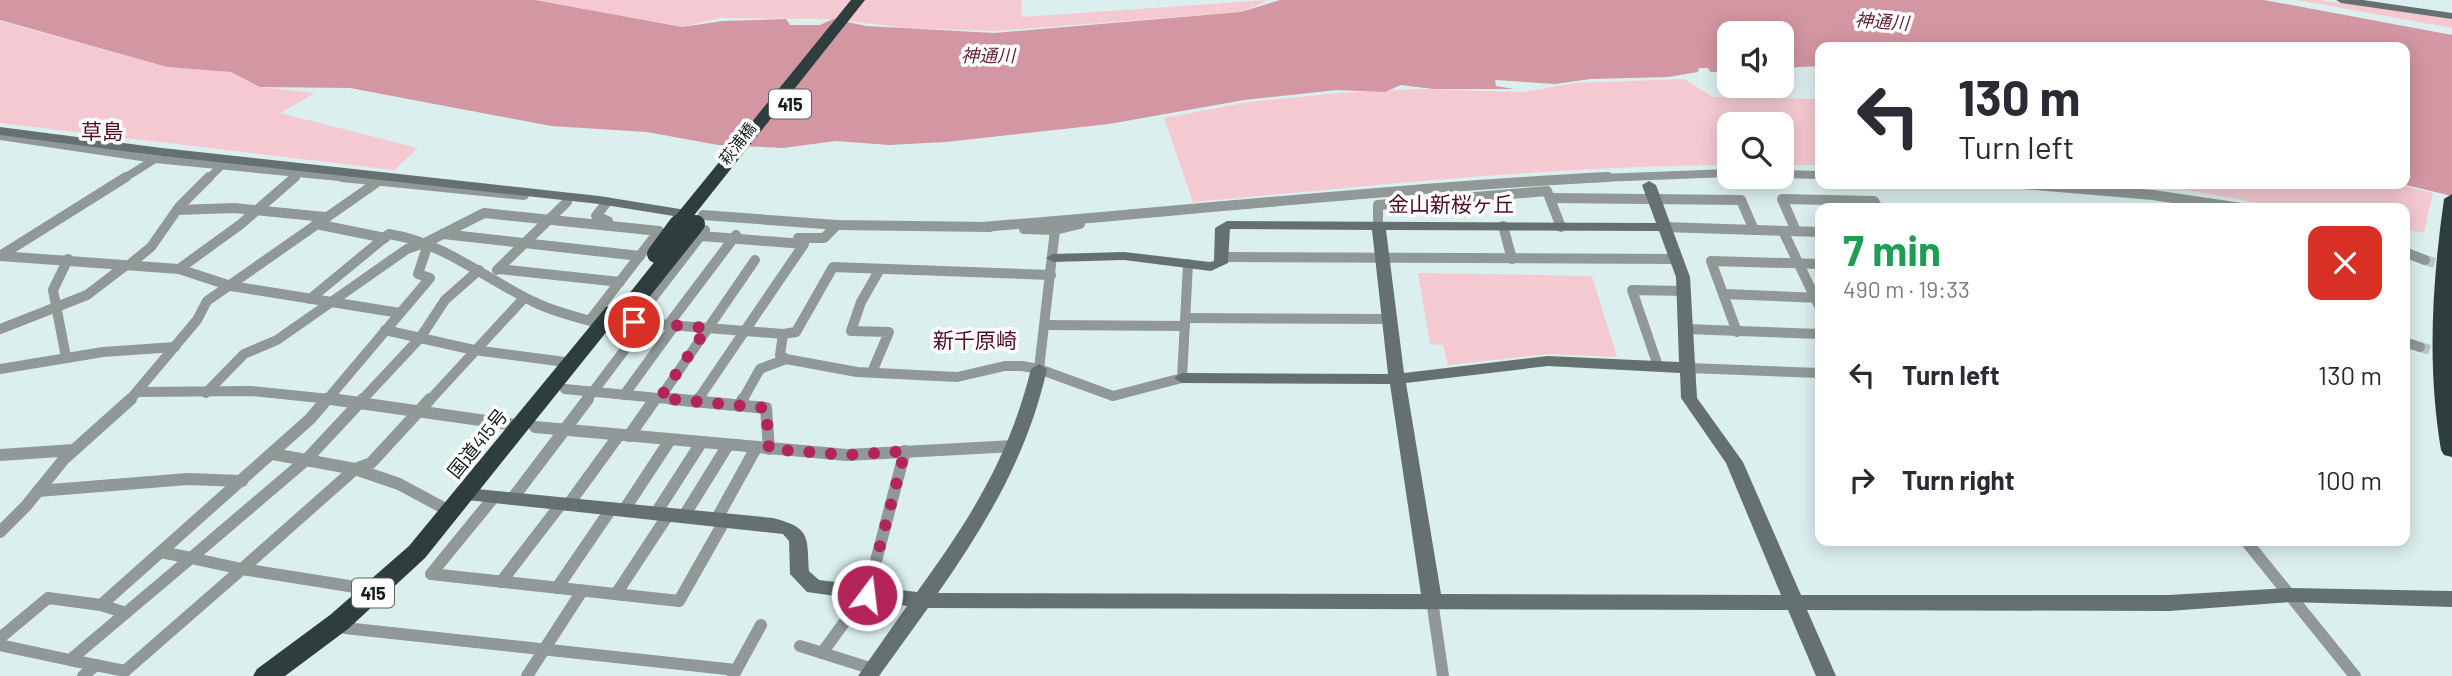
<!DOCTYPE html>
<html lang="en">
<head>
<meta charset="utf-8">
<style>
  body { margin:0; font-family:Barlow,"Noto Sans JP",sans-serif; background:#f7f7f7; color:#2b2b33; height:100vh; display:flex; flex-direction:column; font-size:26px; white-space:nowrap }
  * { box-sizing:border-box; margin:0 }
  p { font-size:23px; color:#7c7c81 }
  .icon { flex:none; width:38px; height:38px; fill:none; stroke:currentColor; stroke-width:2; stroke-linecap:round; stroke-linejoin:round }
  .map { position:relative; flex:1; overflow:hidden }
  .drawer { position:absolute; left:1815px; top:203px; width:595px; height:343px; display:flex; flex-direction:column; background:#fff; border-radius:14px; box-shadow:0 4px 18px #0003 }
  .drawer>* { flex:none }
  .banner { position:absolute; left:1815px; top:42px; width:595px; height:147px; border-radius:14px; box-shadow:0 4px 18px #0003; background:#fff; color:#2b2b33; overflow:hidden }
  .fabs { position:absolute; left:1717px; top:21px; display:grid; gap:14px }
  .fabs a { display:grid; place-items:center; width:77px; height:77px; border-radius:14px; background:#fff; box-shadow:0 4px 18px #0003; font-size:35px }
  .pin { position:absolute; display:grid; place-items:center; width:60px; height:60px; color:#fff; margin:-30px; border:4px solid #fff; border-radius:50%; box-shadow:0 2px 7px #0007 }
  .me { position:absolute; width:77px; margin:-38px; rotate:15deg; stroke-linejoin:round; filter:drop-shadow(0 0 5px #0008) }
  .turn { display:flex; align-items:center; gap:24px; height:147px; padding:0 28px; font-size:32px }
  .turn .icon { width:91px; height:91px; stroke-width:2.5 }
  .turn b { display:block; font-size:49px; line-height:60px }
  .round { display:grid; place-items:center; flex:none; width:74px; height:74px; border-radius:14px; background:#f7f7f7 }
  .headline { display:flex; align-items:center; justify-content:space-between; height:119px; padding:0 28px }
  h1 { font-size:42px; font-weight:700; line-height:52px; color:#1e9e55 }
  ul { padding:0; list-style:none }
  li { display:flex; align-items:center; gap:21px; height:105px; padding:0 28px }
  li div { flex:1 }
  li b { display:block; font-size:26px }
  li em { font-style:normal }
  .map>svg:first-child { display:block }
</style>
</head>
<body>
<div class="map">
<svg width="2452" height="676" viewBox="0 0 2452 676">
  <rect width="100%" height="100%" fill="#dcefef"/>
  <g fill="#f5c9d2">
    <path d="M535,0H1022L1021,17L1269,0L1241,12L996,31L906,28L833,19L719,18L682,27Z"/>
    <path d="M2297,0H2318L2452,18V28Z"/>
    <path d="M0,21L167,67L231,72L260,87L315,93L280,113L418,148L394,170L0,123Z"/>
    <path d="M1684,79L1713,97L1820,99V165H1782V124H1729V165C1549,166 1371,186 1193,202L1164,118L1249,102L1338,93L1418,89L1522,92L1577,83Z"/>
    <path d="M2118,184H2395L2433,193L2424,233L2405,229L2404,208H2286L2181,189Z"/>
    <path d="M1418,273L1592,276L1617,357L1549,354L1448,365L1443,345L1430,344Z"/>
  </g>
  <path fill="#d396a3" d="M0,0H535L682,27L723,21L786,19L790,25H820L833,19L866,26L994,33L1241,12L1280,0H2264L2452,35V196L2402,184L2404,47H1820V66L1782,68V33H1729V72H1710L1708,68H1699L1698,72L1668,77L1590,79L1555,84L1495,80L1496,86L1514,89H1433L1401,85L1385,92L1337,90L1244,100L1109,124L946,142L889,145L836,141L783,148L718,145L647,132L551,126L350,88L260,87L231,72L167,67L0,20Z"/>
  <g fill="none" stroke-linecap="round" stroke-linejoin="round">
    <g stroke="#b4c5c5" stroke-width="10" stroke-dasharray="10 5" stroke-linecap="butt">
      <path d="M2425,260L2452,268"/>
      <path d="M2420,347L2452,356"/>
    </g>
    <g stroke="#909898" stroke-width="8">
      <path d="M0,136L155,159"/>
      <path d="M1782,174L1820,175"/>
      <path d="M123,179L155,159L360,179"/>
      <path d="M208,179L221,166"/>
      <path d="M293,179L298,174"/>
      <path d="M1575,179L1729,173"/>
    </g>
    <g stroke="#909898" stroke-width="10">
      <path d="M342,177L524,195"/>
      <path d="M2022,184L2153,195L2241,208"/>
      <path d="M1550,198L1741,200L1754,230"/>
      <path d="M607,202L596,216L608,221"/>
      <path d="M177,210L234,208L325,217"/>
      <path d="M703,215L837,225L990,227"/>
      <path d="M316,224L385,238"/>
      <path d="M1378,225V205L1547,191L1561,227"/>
      <path d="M1503,226L1512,259"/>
      <path d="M983,227C1191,210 1399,188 1608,177"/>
      <path d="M1664,227L1820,232"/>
      <path d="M1024,229L1055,230L1080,224"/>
      <path d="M1783,231L1820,308"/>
      <path d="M1796,231L1782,199L1874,201L1878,208"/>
      <path d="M443,234L640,256"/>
      <path d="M798,238H824L837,225"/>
      <path d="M2404,252L2425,260"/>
      <path d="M0,256L126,177"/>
      <path d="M0,256L179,269L231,286L400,313"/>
      <path d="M1221,257L1677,259"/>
      <path d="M129,265L151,247L179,207L209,177"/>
      <path d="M179,269L241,224L295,177"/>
      <path d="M499,269L620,282"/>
      <path d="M497,270L567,202"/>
      <path d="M1724,294L1820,298"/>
      <path d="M310,299L389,234C444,243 483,277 532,301C551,311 573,316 594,322"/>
      <path d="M1186,318L1389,319"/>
      <path d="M619,321L783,334L780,355L786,359L857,372L957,377L1005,366H1022L1039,369L1113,396L1182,378L1188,264"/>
      <path d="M634,322L705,230"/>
      <path d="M668,325L736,235"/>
      <path d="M1045,325L1185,326"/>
      <path d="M0,329L87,295L125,266"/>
      <path d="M1686,329L1820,334"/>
      <path d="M385,330L474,350L573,363"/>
      <path d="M1737,332L1711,261L1820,264"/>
      <path d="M783,334L796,332L833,267L1051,275"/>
      <path d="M2404,342L2420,347"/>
      <path d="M66,357L53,290L68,259"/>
      <path d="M1658,366L1632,290L1684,291"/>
      <path d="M1689,368L1820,373"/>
      <path d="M0,369L103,352L175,347"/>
      <path d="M1039,369L1055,230"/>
      <path d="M872,372L889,332L851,331L861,302L880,269"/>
      <path d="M565,389L689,401"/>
      <path d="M139,392L251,391L349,401"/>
      <path d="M206,393L244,354L277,340L407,249L427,242L484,213L659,231L590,320"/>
      <path d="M624,395L675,325"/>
      <path d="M660,398L755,260"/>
      <path d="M129,401L197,320L207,301L376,183"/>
      <path d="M326,401L430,278L418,274L428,244"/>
      <path d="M361,401L420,338L445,300L479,270"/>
      <path d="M429,401L524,298"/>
      <path d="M586,401L645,323"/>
      <path d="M654,401L656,398"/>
      <path d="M697,401L804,244L701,236"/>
      <path d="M742,401L760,369L786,359"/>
    </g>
    <g stroke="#909898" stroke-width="12">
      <path d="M331,399L522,426"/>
      <path d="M363,399L306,460L191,558L242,569L355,469L371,463L430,399"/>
      <path d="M671,399L766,408L769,449"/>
      <path d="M696,402L698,399"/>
      <path d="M739,406L743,399"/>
      <path d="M535,427L847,455L1014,446"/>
      <path d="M629,436L655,399"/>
      <path d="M273,454L355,469L399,484L451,512"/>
      <path d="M0,455L74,450"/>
      <path d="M38,491L188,479L242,481"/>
      <path d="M494,497L431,574L679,601L725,520"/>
      <path d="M512,499L588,399"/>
      <path d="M568,505L619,435"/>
      <path d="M624,510L670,440"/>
      <path d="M656,513L701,443"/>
      <path d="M684,516L728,445"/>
      <path d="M716,520L756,448"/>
      <path d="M0,532L26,506L64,459L131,399"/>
      <path d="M2246,541L2355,676"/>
      <path d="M161,552L191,558"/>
      <path d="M191,558L70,660L125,671L242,569L374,590"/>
      <path d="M501,582L561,504"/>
      <path d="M557,588L611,509"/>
      <path d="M616,594L668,515"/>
      <path d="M867,595L905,451"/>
      <path d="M1432,600L1443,676"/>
      <path d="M101,605L310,419L327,399"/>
      <path d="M345,628L736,670"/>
      <path d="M0,638L48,598L101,605L126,613"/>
      <path d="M0,645L70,660"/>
      <path d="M800,646L873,669"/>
      <path d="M822,653L864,595"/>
      <path d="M83,676L96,665"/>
      <path d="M527,676L582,591"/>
      <path d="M733,676L761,625"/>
    </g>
    <g fill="#657170" fill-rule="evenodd">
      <path d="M2336,0H2363L2452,13V19L2341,3Z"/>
      <path d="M0,127L162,148L599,196L686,210L693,214L686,218L599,204L162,156L0,135Z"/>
      <path d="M1649,181L1656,185L1690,277L1697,398L1743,462L1801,595H2169L2290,588L2452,591V607L2290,602L2169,611L1807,610L1836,676H1816L1788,610L928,608L879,676H858L907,606L807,592L790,574L789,541L783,534L467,500L461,499L458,494L461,489L467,488L773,518C811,528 807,536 809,571L819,580L917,592C970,519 1009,458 1031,369L1039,364L1047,369C1028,454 988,521 938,593L1421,594L1390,384L1182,383L1174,378L1182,373L1388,374L1372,230L1230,229L1228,263L1211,271L1124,260L1053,262L1046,258L1053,254L1124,252L1210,262L1214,261L1215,228L1227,221L1656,223L1642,185ZM1386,230L1659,231L1676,277L1679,362L1548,356L1404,373ZM1548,366L1680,373L1681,398L1726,463L1781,595L1441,594L1406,383Z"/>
    </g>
    <g fill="#2e3e3e" fill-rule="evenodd">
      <path d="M851,0H865L684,228H672L669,224L672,220Z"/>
      <path d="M2452,194V457L2444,455L2441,450C2427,366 2432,284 2444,199Z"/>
      <path d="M613,305L622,311L620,315L425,558L348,629L285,676H253L257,669L330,615L409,546L606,307Z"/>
    </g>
    <g stroke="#2e3e3e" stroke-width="18">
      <path d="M656,254L678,224"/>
      <path d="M626,312L696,224"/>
    </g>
  </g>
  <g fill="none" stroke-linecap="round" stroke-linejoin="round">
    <path stroke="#b32559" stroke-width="12" stroke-dasharray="0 21.6" d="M634,322L707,328L660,398L766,408L769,449L847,455L905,451L867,595"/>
  </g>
  <g text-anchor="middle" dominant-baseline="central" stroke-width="7" stroke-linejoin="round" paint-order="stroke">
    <g font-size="16" fill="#161d1d" stroke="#fff">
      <text transform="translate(737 143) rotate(-52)">萩浦橋</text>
    </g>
    <g font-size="18" font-style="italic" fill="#6a2238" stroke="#fff">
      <text transform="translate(1882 21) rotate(4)">神通川</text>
      <text x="988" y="55">神通川</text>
    </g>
    <g fill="#fff" stroke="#5c6161" stroke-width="2">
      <rect x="769" y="89.5" width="42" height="29" rx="5"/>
      <rect x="352" y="578.5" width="42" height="29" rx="5"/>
    </g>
    <g font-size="18" font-weight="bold" fill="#161d1d">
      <text x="790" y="104">415</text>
      <text x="373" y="593">415</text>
    </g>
    <g font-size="19" fill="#161d1d" stroke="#fff">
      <text transform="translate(477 443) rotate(-51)">国道415号</text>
    </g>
    <g font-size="21" fill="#500c24" stroke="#fff">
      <text x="102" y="130">草島</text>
      <text x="1451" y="203">金山新桜ヶ丘</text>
      <text x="975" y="339">新千原崎</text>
    </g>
  </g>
</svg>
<div class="fabs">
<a><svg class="icon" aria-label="sound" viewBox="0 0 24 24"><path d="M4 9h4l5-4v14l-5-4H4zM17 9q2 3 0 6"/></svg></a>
<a><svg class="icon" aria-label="search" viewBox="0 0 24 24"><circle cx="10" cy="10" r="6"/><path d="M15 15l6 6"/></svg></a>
</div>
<div class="pin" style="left:634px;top:322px;background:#d93025"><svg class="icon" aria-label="arrive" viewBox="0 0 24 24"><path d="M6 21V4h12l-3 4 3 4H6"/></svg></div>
<svg class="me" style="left:867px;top:595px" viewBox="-20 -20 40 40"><circle r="17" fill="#b32559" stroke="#fff" stroke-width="3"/><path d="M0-11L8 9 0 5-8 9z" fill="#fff"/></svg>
<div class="banner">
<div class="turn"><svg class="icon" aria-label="left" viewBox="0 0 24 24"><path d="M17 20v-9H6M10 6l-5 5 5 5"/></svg><div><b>130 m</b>Turn left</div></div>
</div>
<section class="drawer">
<div class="headline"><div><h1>7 min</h1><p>490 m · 19:33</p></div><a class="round" style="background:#d93025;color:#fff"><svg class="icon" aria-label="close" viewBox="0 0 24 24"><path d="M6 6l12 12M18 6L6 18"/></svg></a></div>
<ul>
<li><svg class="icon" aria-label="left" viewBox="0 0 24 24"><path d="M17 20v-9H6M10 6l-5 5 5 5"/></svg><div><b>Turn left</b></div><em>130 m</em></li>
<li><svg class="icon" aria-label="right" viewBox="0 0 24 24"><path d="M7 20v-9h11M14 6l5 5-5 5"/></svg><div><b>Turn right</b></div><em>100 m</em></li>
</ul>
</section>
</div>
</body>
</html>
